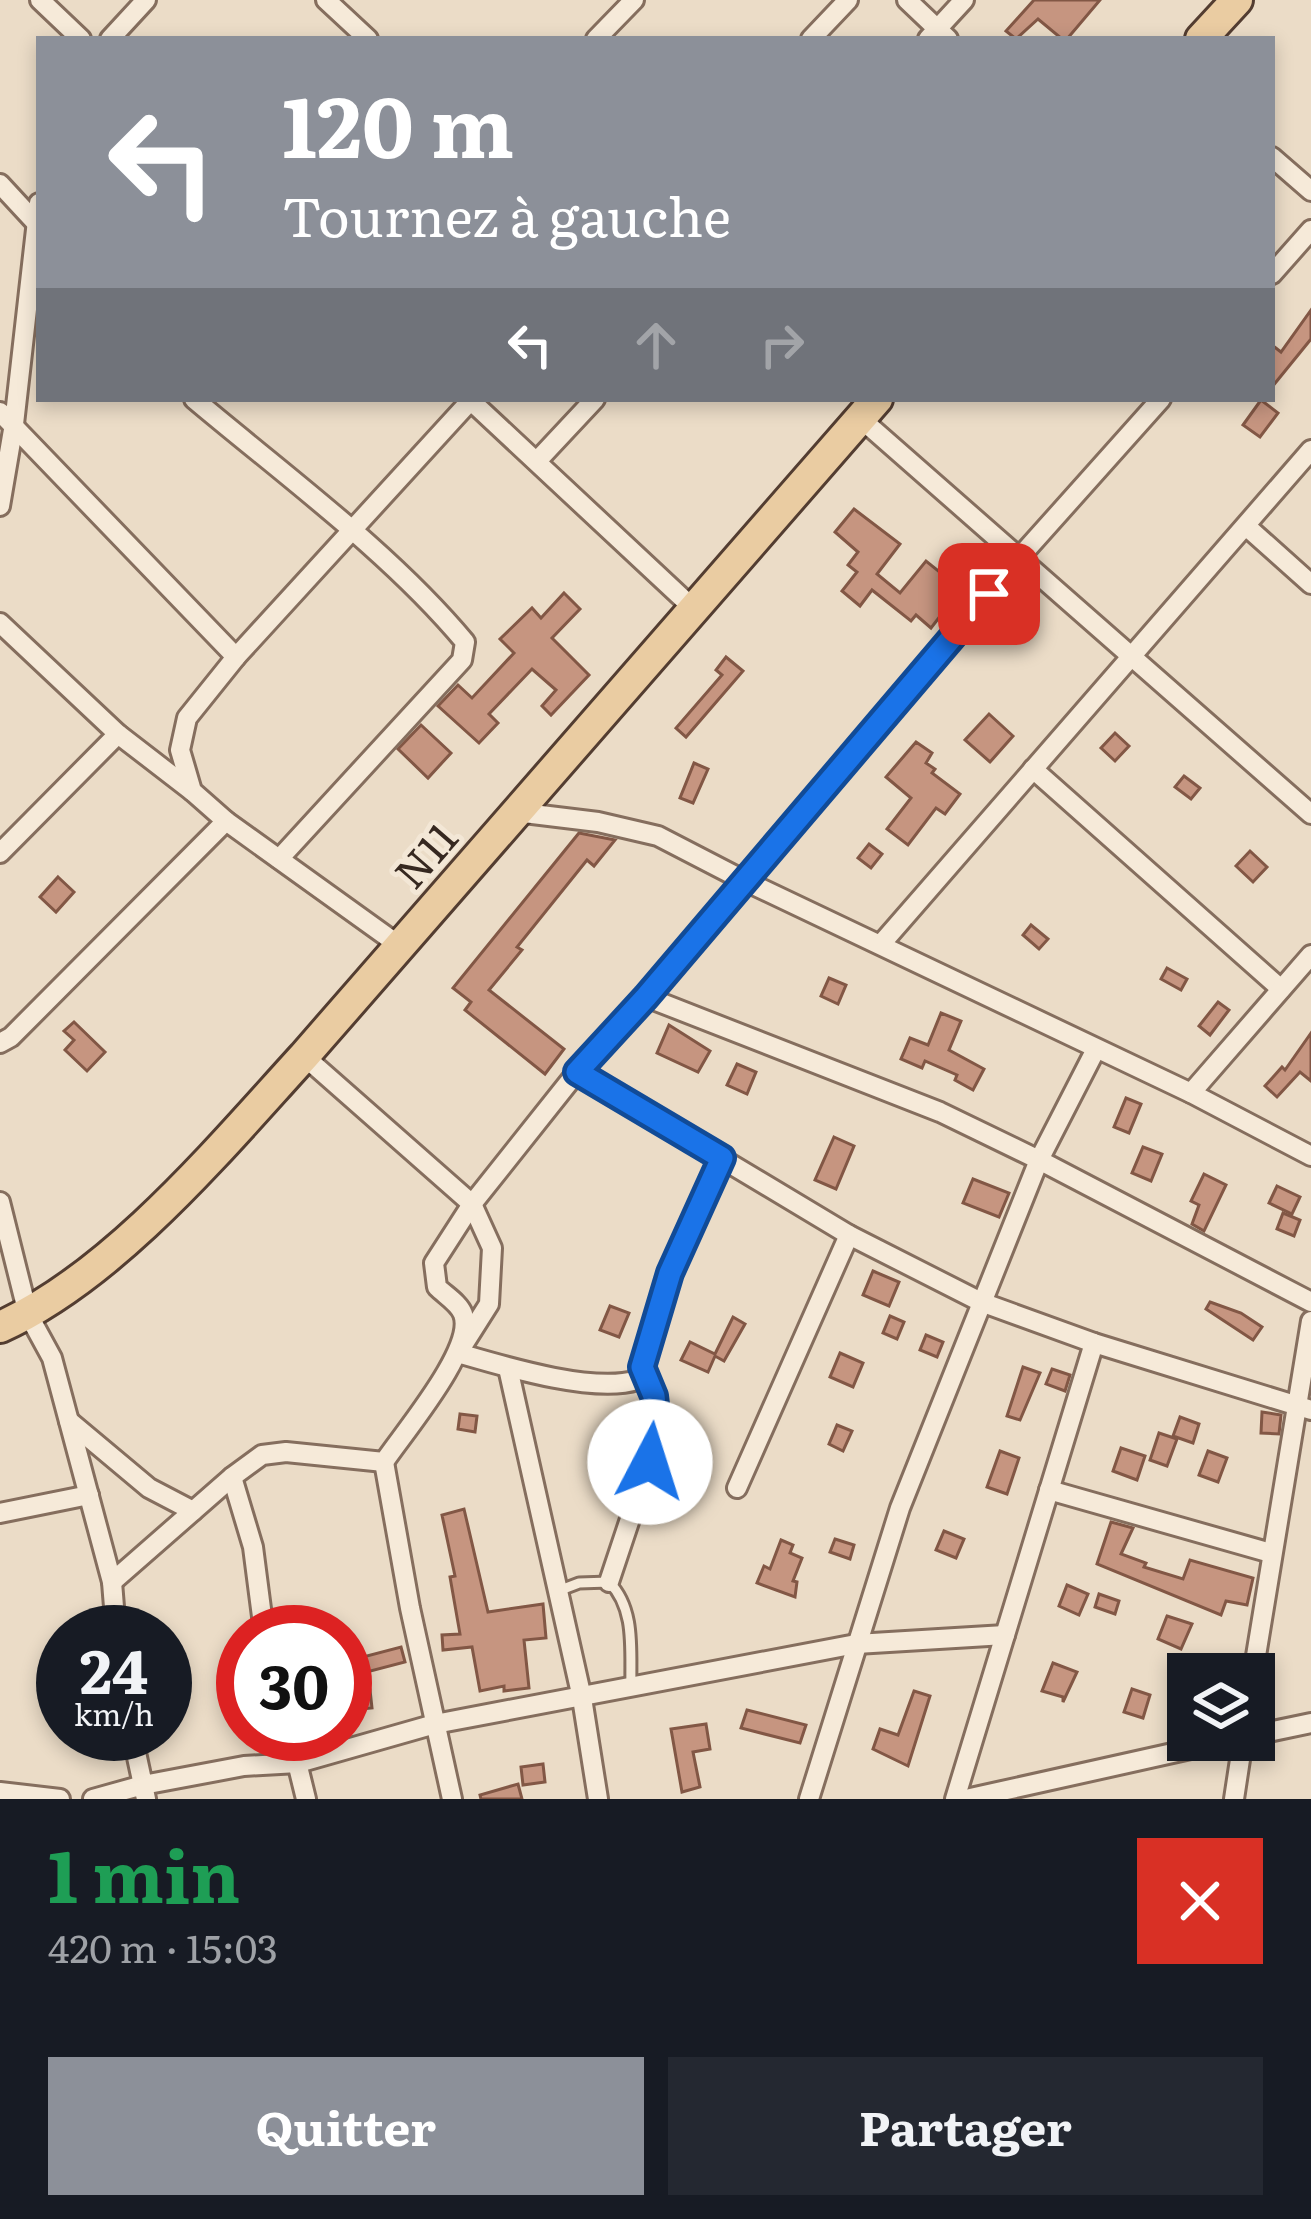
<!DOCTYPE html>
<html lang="fr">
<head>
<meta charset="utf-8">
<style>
  body { margin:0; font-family:Literata,serif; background:#242831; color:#f1f3f6; height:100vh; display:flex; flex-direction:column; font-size:45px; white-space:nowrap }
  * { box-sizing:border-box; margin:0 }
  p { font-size:39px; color:#9ea1a6 }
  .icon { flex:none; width:66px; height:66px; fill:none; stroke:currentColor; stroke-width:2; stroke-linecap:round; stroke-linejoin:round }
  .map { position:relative; height:1799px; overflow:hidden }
  .panel { display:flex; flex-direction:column; background:#171b24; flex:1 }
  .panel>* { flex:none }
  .hud { position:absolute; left:36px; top:36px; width:1239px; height:366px; border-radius:0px; box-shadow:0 6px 18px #0003; background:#8c9099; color:#fff; overflow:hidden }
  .tools { position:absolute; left:1167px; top:1653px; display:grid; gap:24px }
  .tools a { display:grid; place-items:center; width:108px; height:108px; border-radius:0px; background:#171b24; box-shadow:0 6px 18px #0003; font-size:60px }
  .speed { position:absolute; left:36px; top:1605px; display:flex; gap:24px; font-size:60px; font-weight:700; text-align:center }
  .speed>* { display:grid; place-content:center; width:156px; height:156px; border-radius:50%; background:#171b24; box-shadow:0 6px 18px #0003; line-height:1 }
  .speed small { font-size:30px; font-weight:400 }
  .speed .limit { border:18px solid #d22; background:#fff; color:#111 }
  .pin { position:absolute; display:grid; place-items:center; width:102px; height:102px; color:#fff; margin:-51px; border-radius:24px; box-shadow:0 6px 18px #0006 }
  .me { position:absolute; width:132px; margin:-66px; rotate:5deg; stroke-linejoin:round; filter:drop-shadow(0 0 9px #0008) }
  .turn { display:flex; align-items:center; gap:42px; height:252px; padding:0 48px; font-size:54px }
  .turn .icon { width:156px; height:156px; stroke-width:2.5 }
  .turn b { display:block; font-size:84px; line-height:102px }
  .lanes { display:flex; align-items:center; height:114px; padding:0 48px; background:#0003; justify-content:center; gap:60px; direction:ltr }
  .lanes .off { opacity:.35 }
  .round { display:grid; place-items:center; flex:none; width:126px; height:126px; border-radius:0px; background:#242831 }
  .headline { display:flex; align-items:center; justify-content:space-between; height:204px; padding:0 48px }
  h1 { font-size:72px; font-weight:700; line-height:90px; color:#1e9e55 }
  .button { display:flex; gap:24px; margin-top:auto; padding:24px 48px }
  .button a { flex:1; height:138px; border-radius:0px; background:#8c9099; color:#fff; font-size:48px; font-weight:700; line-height:138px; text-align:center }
  .button a+a { background:#242831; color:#f1f3f6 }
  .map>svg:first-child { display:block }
</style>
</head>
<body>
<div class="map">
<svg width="1311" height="1799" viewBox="0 0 1311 1799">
  <rect width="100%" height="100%" fill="#ebdcc7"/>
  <g fill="#c69580" stroke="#825745" stroke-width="3">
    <path d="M1034,0H1100L1067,39H1062L1038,19L1016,39L1006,31Z"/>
    <path d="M1311,310V339L1272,387V345L1281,352Z"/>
    <path d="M1261,400L1278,413L1260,437L1243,425Z"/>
    <path d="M854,509L900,544L877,574L900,593L926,561L961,589L931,628L916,615L911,621L872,590L860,606L842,591L857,572L848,565L858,552L835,532Z"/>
    <path d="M564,593L580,609L552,638L589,675L551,715L542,706L556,690L532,669L489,714L498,723L479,743L438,706L458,685L472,698L514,653L500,639L532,608L541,618Z"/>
    <path d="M726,657L743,671L686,737L676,728L722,675L716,670Z"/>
    <path d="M989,714L1013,736L990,762L965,740Z"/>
    <path d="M421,725L451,753L428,778L398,749Z"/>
    <path d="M1115,733L1129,746L1115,761L1101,748Z"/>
    <path d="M916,742L932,753L926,763L935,769L932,773L960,794L945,814L936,808L908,845L887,829L911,798L886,777Z"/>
    <path d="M694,763L708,769L693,803L680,798Z"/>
    <path d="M1184,776L1200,788L1191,799L1175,787Z"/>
    <path d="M579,833L615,840L594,866L587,860L517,947L522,950L489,990L564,1049L545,1074L465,1010L471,1002L453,988Z"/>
    <path d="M869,844L882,854L871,868L858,858Z"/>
    <path d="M1250,851L1267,867L1253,882L1236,866Z"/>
    <path d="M58,877L74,892L56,912L40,897Z"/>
    <path d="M1031,925L1048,939L1039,949L1023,935Z"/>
    <path d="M1167,968L1187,979L1181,990L1161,979Z"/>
    <path d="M829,978L846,985L838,1004L821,996Z"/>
    <path d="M1218,1002L1229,1010L1210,1035L1199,1026Z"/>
    <path d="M941,1013L961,1021L949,1050L984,1069L973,1090L955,1080L957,1075L925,1061L922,1068L901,1059L910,1038L928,1045Z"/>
    <path d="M74,1022L105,1052L87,1071L65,1050L74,1040L64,1031Z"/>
    <path d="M669,1025L710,1051L698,1072L657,1053Z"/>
    <path d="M1311,1033V1081L1300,1072L1277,1097L1265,1086L1282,1067L1285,1070Z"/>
    <path d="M737,1064L756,1072L747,1094L727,1085Z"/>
    <path d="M1126,1098L1141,1104L1129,1133L1114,1127Z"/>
    <path d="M834,1137L854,1146L836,1189L815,1180Z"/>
    <path d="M1143,1147L1162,1154L1151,1181L1132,1173Z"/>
    <path d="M1204,1174L1226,1185L1204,1231L1192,1224L1199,1205L1191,1201Z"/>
    <path d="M973,1179L1009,1193L999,1217L963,1203Z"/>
    <path d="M1277,1186L1300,1197L1292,1214L1269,1203Z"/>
    <path d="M1283,1213L1300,1220L1294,1236L1277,1229Z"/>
    <path d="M873,1271L899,1282L889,1306L863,1295Z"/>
    <path d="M1210,1302L1241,1313L1262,1327L1253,1340L1206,1309Z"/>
    <path d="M610,1306L629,1313L619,1337L600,1330Z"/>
    <path d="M890,1316L904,1322L897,1339L883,1333Z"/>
    <path d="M733,1317L745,1324L724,1361L715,1356L708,1372L681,1360L690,1342L715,1354Z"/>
    <path d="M926,1335L943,1342L937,1357L920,1350Z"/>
    <path d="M840,1353L863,1363L853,1387L830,1377Z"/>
    <path d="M1023,1367L1040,1373L1020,1420L1007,1416Z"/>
    <path d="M1052,1369L1070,1375L1065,1391L1046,1384Z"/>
    <path d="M1262,1412L1281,1415L1279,1434L1261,1433Z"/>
    <path d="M460,1414L477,1416L475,1432L458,1429Z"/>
    <path d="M1180,1417L1199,1424L1193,1443L1173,1436Z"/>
    <path d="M837,1425L852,1431L843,1451L829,1444Z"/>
    <path d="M1159,1433L1177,1439L1167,1466L1150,1460Z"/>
    <path d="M1121,1448L1145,1456L1137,1480L1113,1471Z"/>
    <path d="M1000,1451L1019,1458L1007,1494L987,1487Z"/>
    <path d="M1208,1451L1227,1458L1218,1482L1199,1475Z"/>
    <path d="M464,1509L488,1612L543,1604L546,1638L524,1640L529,1688L504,1691V1686L480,1691L472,1647L443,1650L442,1635L460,1634L450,1577L455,1576L442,1515Z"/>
    <path d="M1111,1522L1133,1528L1121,1554L1146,1563L1144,1567L1183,1579L1190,1560L1253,1578L1247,1605L1226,1601L1221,1615L1097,1564Z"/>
    <path d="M944,1531L964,1539L956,1558L936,1550Z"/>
    <path d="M835,1539L854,1545L850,1559L830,1552Z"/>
    <path d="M781,1540L793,1545L790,1553L802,1558L793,1581L797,1582L795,1597L757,1583L764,1566L770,1569Z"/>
    <path d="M1067,1585L1088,1594L1079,1615L1059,1606Z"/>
    <path d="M1099,1594L1119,1601L1115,1614L1095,1607Z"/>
    <path d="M1167,1616L1192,1624L1181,1649L1158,1639Z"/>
    <path d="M401,1647L405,1662L363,1673L359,1658Z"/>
    <path d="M1053,1663L1077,1672L1063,1702V1697L1042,1691Z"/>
    <path d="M1132,1689L1150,1695L1143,1718L1124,1712Z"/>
    <path d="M370,1690L372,1708L350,1710L348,1694Z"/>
    <path d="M914,1691L930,1696L908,1766L873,1749L880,1729L898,1735Z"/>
    <path d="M747,1710L806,1725L800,1743L741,1728Z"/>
    <path d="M706,1724L710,1749L693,1752L700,1787L682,1792L671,1729Z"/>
    <path d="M543,1764L545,1782L523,1785L521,1767Z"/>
    <path d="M518,1784L522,1799H481L480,1795Z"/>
  </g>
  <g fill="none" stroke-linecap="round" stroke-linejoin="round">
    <defs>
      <path id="lane" d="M558,1591L579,1583L609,1582C636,1609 630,1651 631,1686"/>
      <g id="street">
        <path d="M40,0L81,39"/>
        <path d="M326,0L368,39"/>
        <path d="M907,0L948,39"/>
        <path d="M110,39L146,0"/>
        <path d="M596,39L634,0"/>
        <path d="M811,39L848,0"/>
        <path d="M928,39L964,0"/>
        <path d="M1272,157L1311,191"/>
        <path d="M0,184L37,224"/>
        <path d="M1272,274L1311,230"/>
        <path d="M194,399C283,474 391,553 465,642L462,660L279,859"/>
        <path d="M469,399L695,610"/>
        <path d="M0,412L236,657"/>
        <path d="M860,418L1311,814"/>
        <path d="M537,461L595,399"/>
        <path d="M0,506L14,424L39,203"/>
        <path d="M1246,526L1311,584"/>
        <path d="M0,623L118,734L192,791"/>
        <path d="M1033,769L1281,989"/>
        <path d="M516,812L598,822L658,836L745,881L1191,1093L1311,1156"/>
        <path d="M0,853L118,734"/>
        <path d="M882,943L1311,450"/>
        <path d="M400,946L226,821L192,791L180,750L187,718L236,657L472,399"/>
        <path d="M646,997L940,1112L1039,1160L1311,1302"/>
        <path d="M0,1043L11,1037L226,821"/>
        <path d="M304,1056L472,1204L492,1248L489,1304L458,1353C503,1366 594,1394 637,1380L670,1273L721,1158"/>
        <path d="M577,1072L849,1235L981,1302L1094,1343L1311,1410"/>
        <path d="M1191,1093L1311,955"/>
        <path d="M0,1202L28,1314L52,1358L112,1582L232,1477L262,1455L286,1452L384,1462C404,1432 476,1348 463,1314C459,1303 445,1295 437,1287L434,1263L472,1204L577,1072L646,997L1019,558L1161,399"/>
        <path d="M508,1368L582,1698L598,1799"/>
        <path d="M69,1421L149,1488L193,1511"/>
        <path d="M384,1462L410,1608L452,1799"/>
        <path d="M232,1477L253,1547L264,1632"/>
        <path d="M737,1488L849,1235"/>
        <path d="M1049,1490L1271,1553"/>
        <path d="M0,1513L89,1495"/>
        <path d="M112,1582L116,1632"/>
        <path d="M609,1582L659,1432L654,1396L642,1367"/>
        <path d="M1253,1674L1311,1321"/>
        <path d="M132,1734L143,1785L244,1766L298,1763L435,1724L856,1644L1005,1635"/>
        <path d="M290,1734L306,1799"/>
        <path d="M1254,1735L1311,1723"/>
        <path d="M0,1792L60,1799"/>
        <path d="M93,1799L143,1785L146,1799"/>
        <path d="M809,1799L900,1508L1039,1160L1096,1049"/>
        <path d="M955,1799L1094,1343"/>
        <path d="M966,1799L1231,1740"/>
        <path d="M1234,1799L1243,1740"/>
      </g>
      <g id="primary">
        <path d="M1201,39L1237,0"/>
        <path d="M0,1327C114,1276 220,1148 304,1056L877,399"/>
      </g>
    </defs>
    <use href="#lane" stroke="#856e5e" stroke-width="15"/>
    <use href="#street" stroke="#856e5e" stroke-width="24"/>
    <use href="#primary" stroke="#533d31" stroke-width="36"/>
    <use href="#lane" stroke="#f6ead9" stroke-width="9"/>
    <use href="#street" stroke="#f6ead9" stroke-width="18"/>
    <use href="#primary" stroke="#eacca2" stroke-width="30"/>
  </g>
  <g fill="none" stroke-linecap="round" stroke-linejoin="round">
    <defs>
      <path id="route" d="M650,1462L658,1432L654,1396L642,1367L670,1273L722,1158L577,1072L646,997L989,594"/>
    </defs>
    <use href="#route" stroke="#114b97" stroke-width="30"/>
    <use href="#route" stroke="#1a73e8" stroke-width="21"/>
  </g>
  <g text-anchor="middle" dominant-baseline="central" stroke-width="10" stroke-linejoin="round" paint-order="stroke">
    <g font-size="42" fill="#362820" stroke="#f3e7d6">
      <text transform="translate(424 854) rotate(-49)">N11</text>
    </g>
  </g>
</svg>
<div class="tools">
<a><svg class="icon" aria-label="layers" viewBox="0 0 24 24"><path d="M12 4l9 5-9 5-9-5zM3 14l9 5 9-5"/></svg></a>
</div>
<div class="speed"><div>24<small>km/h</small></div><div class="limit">30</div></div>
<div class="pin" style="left:989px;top:594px;background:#d93025"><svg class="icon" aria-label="arrive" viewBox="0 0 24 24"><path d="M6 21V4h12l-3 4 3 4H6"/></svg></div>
<svg class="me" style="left:650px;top:1462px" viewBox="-20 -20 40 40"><circle r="19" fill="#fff"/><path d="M0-13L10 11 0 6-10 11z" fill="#1a73e8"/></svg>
<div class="hud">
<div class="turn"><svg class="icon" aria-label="left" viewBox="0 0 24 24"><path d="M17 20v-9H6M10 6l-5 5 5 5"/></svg><div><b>120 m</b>Tournez à gauche</div></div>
<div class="lanes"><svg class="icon" aria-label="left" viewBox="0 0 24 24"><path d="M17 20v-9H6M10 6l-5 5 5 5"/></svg><svg class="icon off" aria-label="ahead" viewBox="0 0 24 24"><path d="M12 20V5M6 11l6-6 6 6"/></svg><svg class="icon off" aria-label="right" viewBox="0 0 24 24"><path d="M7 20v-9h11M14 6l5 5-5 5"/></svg></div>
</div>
</div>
<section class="panel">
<div class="headline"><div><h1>1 min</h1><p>420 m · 15:03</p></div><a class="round" style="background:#d93025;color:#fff"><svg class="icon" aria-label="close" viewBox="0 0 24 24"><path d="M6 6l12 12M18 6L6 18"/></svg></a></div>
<div class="button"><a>Quitter</a><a>Partager</a></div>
</section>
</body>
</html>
